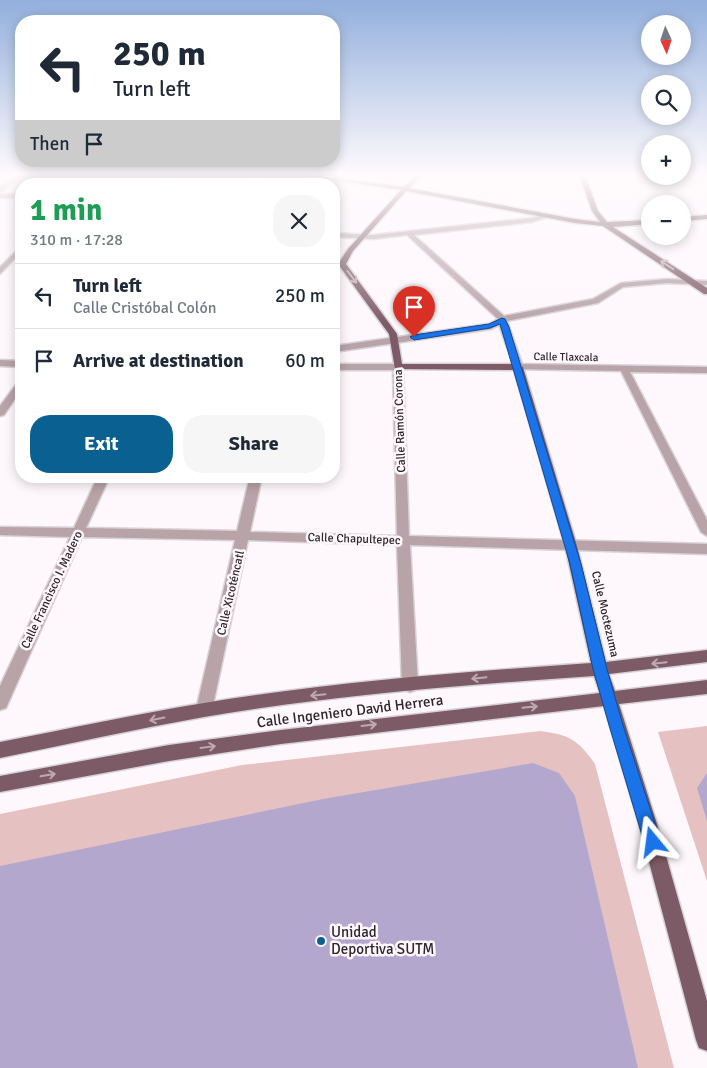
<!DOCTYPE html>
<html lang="en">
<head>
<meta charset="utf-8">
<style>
  body { margin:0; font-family:Signika,sans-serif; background:#f6f6f7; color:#1f2937; height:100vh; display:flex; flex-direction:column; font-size:19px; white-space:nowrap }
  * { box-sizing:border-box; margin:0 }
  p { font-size:16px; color:#747a83 }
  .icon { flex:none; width:28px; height:28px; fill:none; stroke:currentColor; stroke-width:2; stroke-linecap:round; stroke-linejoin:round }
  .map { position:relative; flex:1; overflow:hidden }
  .side { position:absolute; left:15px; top:178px; width:325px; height:305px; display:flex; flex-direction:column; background:#fff; border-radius:20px; box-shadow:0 2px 12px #0003 }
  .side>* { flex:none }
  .guide { position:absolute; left:15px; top:15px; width:325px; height:152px; border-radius:20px; box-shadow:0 2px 12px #0003; background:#fff; color:#1f2937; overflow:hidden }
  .needle { width:32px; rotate:177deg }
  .controls { position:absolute; left:641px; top:15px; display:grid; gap:10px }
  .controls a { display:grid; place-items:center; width:50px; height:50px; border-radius:50%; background:#fff; box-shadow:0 2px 12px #0003; font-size:25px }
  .pin { position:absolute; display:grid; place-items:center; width:42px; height:42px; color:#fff; margin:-51px -21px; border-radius:50% 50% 50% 0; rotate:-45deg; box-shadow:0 0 5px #0007 }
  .pin .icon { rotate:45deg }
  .me { position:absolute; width:55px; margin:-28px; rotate:344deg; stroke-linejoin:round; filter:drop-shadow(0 0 4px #0008) }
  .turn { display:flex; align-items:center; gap:18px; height:105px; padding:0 15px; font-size:22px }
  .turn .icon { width:65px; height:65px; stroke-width:2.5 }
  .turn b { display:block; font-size:35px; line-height:42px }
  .then { display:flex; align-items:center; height:48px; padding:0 15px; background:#0003; gap:10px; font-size:19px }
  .round { display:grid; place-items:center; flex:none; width:52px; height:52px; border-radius:20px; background:#f6f6f7 }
  .overview { display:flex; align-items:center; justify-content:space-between; height:85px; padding:0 15px }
  h1 { font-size:30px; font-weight:800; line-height:38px; color:#1e9e55 }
  .primary-button { display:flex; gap:10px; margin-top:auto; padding:10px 15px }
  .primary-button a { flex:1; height:58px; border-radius:20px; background:#0a6091; color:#fff; font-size:20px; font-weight:800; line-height:58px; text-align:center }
  .primary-button a+a { background:#f6f6f7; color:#1f2937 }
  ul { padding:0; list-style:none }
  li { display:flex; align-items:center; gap:15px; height:65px; padding:0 15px; border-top:1px solid #e0e1e3 }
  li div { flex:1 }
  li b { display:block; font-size:19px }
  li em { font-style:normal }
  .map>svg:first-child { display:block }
</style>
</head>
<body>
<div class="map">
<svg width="707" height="1068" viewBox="0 0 707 1068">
  <rect width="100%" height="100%" fill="#fef7fb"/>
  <g fill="#e6c1c1">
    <path d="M707,726V881L658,732Z"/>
    <path d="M540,731C570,735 577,739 595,764L674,1068H0V814L242,765Z"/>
  </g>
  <g fill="#b4a7cd">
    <path d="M533,763L559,773L575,796L638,1068H0V866L323,799Z"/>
    <path d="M707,773V821L697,788Z"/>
  </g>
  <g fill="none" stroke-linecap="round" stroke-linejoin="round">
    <defs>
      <g id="street">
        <path d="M15,175H22L0,193V188Z"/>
        <path d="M166,175H172L166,184H160Z"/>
        <path d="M256,175H262L256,184H250Z"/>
        <rect x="0" y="194" width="21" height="4"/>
        <path d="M543,215L546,217L545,218L532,222L414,235L504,316L593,299L621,283L667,279L707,281V285L667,283L623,287L598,303L507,321L522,364L707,367V373L630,372L707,520V536L701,532L621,371L515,369L499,325L491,329L334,352V346L489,324L498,319L407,235L373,239L334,237V233L373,235L532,218Z"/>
        <path d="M21,246V252L0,274V267Z"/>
        <path d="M334,262L346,264L334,266Z"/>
        <path d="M0,360L21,361V367L0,366Z"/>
        <path d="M334,364H398L403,367L409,536L707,544V554L410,545L418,685L415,690L410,692L405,690L402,685L397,545L248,540L212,710L210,715L204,717L198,715L196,710L235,540L82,537L6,708L0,710V686L70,537L0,535V527L74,528L98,476H110L86,528L237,531L250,476H262L250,532L397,536L393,370H334Z"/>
        <path d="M21,381V390L4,415L0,416V406L18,382Z"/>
      </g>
      <g id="primary">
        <path d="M300,175H316L404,187L417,175H423L409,188L575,219L600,222L592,211L579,175H585L598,211L607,222L650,220V224L613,227L707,288V294H704L603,226L575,223L406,191L353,251L346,264L397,334L402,364H518L523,367L577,546L606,662L707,650V662L609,674L615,691L707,680V694L619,704L657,824L707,1001V1051L699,1048L696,1040L639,824L604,706L281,744L169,761L0,792V776L169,745L281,730L600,693L594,676C464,685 333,695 204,717C136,729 68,744 0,758V742C68,729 136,714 204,703C332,682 462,672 591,663L565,546L514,370L395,369L389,334L338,264L348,249L401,190Z"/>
        <path d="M707,215V219L682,221V217Z"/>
      </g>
    </defs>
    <use href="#street" stroke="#d8d2d6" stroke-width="3"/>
    <use href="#primary" stroke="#d8d2d6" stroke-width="3"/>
    <use href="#street" fill="#b7a3a8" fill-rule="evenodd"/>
    <use href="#primary" fill="#7d5b66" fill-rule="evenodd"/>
  </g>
  <defs><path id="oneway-shaft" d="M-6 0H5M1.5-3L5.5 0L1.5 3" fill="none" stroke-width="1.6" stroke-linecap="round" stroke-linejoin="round" transform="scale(1.25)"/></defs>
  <g stroke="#bea9b0">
    <use href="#oneway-shaft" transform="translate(667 265) rotate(-147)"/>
    <use href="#oneway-shaft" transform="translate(352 277) rotate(53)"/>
    <use href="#oneway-shaft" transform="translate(659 663) rotate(174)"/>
    <use href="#oneway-shaft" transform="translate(479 678) rotate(174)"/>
    <use href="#oneway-shaft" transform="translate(318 695) rotate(174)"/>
    <use href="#oneway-shaft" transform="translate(530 707) rotate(-6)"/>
    <use href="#oneway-shaft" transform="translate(157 719) rotate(169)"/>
    <use href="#oneway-shaft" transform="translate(369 725) rotate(-7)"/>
    <use href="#oneway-shaft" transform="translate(208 747) rotate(-8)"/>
    <use href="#oneway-shaft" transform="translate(48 775) rotate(-10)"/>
  </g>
  <linearGradient id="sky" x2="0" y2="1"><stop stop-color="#93afdd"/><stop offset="0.54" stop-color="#fffbfd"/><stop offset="1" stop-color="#fffbfd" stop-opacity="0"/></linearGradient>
  <rect width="707" height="325" fill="url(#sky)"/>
  <path fill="#1a73e8" stroke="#114b97" d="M502,318L505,319L509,327L581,564L607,669L623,725L661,842L659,848L653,851L647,848L644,842L609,725L593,669L570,564L500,324L490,328L414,340L410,337L414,335L489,324Z"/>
  <circle fill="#0a6091" stroke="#fef7fb" stroke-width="2" cx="321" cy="941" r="5"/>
  <g text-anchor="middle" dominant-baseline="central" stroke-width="5" stroke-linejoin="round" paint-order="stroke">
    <g font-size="11" fill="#2d272b" stroke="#fef7fb">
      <text transform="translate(566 357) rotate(1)">Calle Tlaxcala</text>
    </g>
    <g font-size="12" fill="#2d272b" stroke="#fef7fb">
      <text transform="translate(400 421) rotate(-92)">Calle Ramón Corona</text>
      <text transform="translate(354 539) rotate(2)">Calle Chapultepec</text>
      <text transform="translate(52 590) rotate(-65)">Calle Francisco I. Madero</text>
      <text transform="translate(231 593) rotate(-77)">Calle Xicoténcatl</text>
      <text transform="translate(605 614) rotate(77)">Calle Moctezuma</text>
    </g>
    <g font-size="15" fill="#2d272b" stroke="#fef7fb">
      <text transform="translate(350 711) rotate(-7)">Calle Ingeniero David Herrera</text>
    </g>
    <g font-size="15" fill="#2d272b" stroke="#fef7fb" text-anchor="start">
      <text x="331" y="932">Unidad<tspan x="331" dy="17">Deportiva SUTM</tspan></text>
    </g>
  </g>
</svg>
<div class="controls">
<a><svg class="needle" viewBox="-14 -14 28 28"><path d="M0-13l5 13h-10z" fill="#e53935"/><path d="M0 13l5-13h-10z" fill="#747a83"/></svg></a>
<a><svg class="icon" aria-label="search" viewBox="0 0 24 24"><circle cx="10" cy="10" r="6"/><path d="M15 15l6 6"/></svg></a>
<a>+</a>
<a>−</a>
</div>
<div class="pin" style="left:414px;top:337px;background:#d93025"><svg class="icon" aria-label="arrive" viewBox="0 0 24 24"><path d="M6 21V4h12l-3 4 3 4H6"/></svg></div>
<svg class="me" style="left:653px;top:842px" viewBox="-20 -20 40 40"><path d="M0-17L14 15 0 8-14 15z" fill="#1a73e8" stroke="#fff" stroke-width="4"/></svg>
<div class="guide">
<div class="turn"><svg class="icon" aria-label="left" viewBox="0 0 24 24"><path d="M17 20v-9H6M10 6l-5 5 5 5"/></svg><div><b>250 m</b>Turn left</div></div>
<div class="then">Then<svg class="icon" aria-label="arrive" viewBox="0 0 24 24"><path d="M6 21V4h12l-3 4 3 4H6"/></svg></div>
</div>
<section class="side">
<div class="overview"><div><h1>1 min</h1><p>310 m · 17:28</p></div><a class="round"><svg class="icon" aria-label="close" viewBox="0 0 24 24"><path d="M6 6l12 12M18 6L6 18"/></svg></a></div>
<ul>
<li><svg class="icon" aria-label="left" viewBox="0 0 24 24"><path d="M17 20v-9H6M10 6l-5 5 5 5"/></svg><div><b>Turn left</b><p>Calle Cristóbal Colón</p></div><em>250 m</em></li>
<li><svg class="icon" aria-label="arrive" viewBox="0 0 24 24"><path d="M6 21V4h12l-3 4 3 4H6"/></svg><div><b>Arrive at destination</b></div><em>60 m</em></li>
</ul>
<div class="primary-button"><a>Exit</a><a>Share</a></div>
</section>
</div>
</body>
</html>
